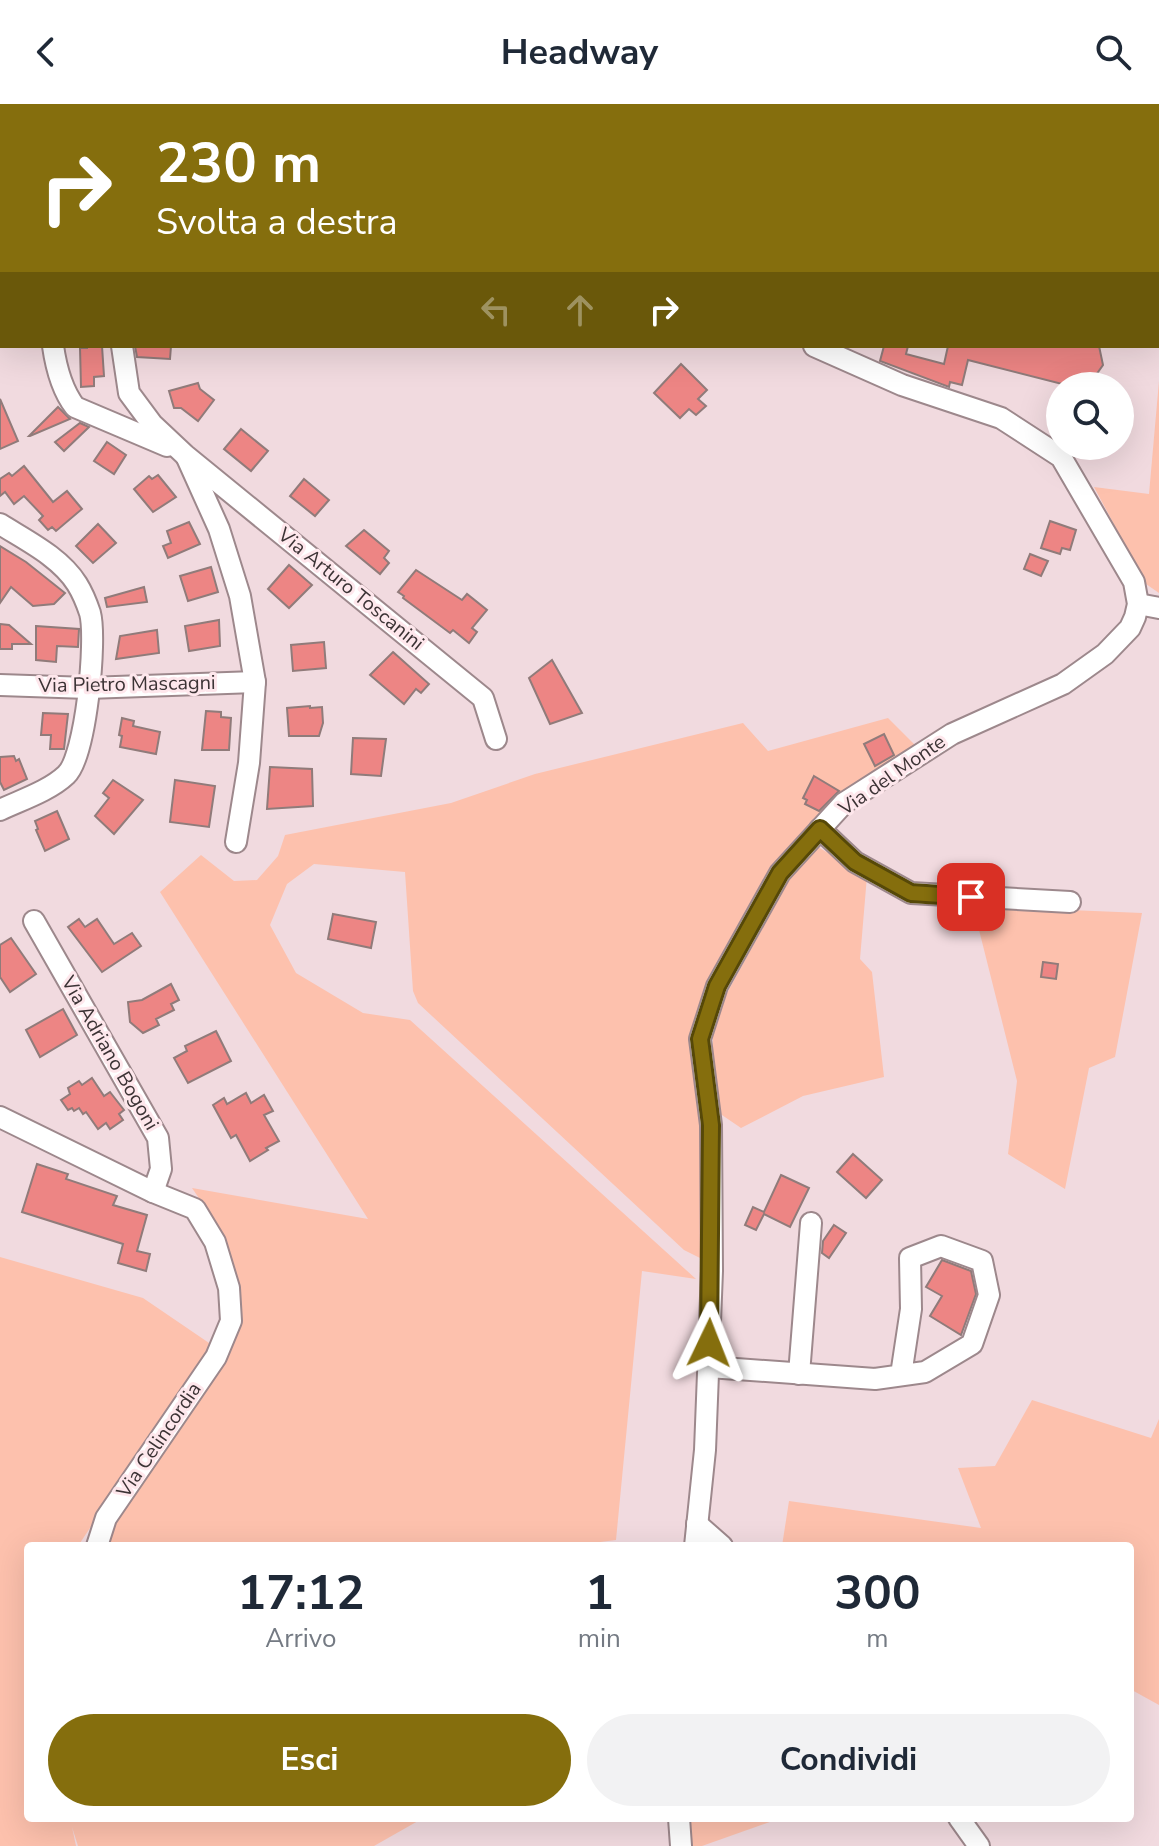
<!DOCTYPE html>
<html lang="it">
<head>
<meta charset="utf-8">
<style>
  body { margin:0; font-family:"Nunito Sans",sans-serif; background:#f2f2f3; color:#1f2937; height:100vh; display:flex; flex-direction:column; font-size:30px; white-space:nowrap }
  * { box-sizing:border-box; margin:0 }
  p { font-size:26px; color:#747a83 }
  .icon { flex:none; width:44px; height:44px; fill:none; stroke:currentColor; stroke-width:2; stroke-linecap:round; stroke-linejoin:round }
  .map { position:relative; flex:1; overflow:hidden }
  .panel { position:absolute; left:24px; top:1438px; width:1110px; height:280px; display:flex; flex-direction:column; background:#fff; border-radius:8px; box-shadow:0 8px 32px #0002 }
  .panel>* { flex:none }
  .banner { position:absolute; left:0px; top:0px; width:1160px; height:244px; box-shadow:0 8px 32px #0002; background:#856e0d; color:#fff; overflow:hidden }
  .controls { position:absolute; left:1046px; top:268px; display:grid; gap:16px }
  .controls a { display:grid; place-items:center; width:88px; height:88px; border-radius:50%; background:#fff; box-shadow:0 8px 32px #0002; font-size:40px }
  .pin { position:absolute; display:grid; place-items:center; width:68px; height:68px; color:#fff; margin:-34px; border-radius:16px; box-shadow:0 4px 12px #0006 }
  .me { position:absolute; width:88px; margin:-44px; rotate:2deg; stroke-linejoin:round; filter:drop-shadow(0 0 6px #0008) }
  .turn { display:flex; align-items:center; gap:28px; height:168px; padding:0 24px; font-size:36px }
  .turn .icon { width:104px; height:104px; stroke-width:2.5 }
  .turn b { display:block; font-size:56px; line-height:68px }
  .lanes { display:flex; align-items:center; height:76px; padding:0 24px; background:#0003; justify-content:center; gap:40px; direction:ltr }
  .lanes .off { opacity:.35 }
  .eta { display:flex; justify-content:space-evenly; align-items:center; height:136px; text-align:center }
  .eta b { font-size:48px; font-weight:700; line-height:56px }
  .primary-button { display:flex; gap:16px; margin-top:auto; padding:16px 24px }
  .primary-button a { flex:1; height:92px; border-radius:48px; background:#856e0d; color:#fff; font-size:32px; font-weight:700; line-height:92px; text-align:center }
  .primary-button a+a { background:#f2f2f3; color:#1f2937 }
  header { display:flex; justify-content:space-between; align-items:center; height:104px; padding:0 24px; background:#fff; font-size:36px; font-weight:700 }
  .map>svg:first-child { display:block }
</style>
</head>
<body>
<header><svg class="icon" aria-label="back" viewBox="0 0 24 24"><path d="M15 5l-7 7 7 7"/></svg>Headway<svg class="icon" aria-label="search" viewBox="0 0 24 24"><circle cx="10" cy="10" r="6"/><path d="M15 15l6 6"/></svg></header>
<div class="map">
<svg width="1159" height="1742" viewBox="0 0 1159 1742">
  <rect width="100%" height="100%" fill="#f1dadf"/>
  <g fill="#fdc1ad">
    <path d="M291,0H580L292,2Z"/>
    <path d="M1011,0H1159V234L1158,2H1008Z"/>
    <path d="M1159,277V489L1146,480L1094,383L1149,390Z"/>
    <path d="M888,614L915,641L817,720L708,882L702,1155L684,1146L418,899L413,887L405,768L314,760L287,780L270,821L296,869L363,909L410,916L696,1175L642,1167L616,1436L569,1442H107L116,1413L227,1245L236,1174L224,1131L192,1084L368,1115L160,788L201,751L234,777L257,776L278,752L285,731L451,699L535,670L743,619L768,647Z"/>
    <path d="M818,743L867,772L860,855L872,868L884,973L803,992L741,1024L719,1009L712,979L713,931L726,891L791,772Z"/>
    <path d="M973,802L1142,809L1115,953L1089,964L1065,1085L1008,1050L1017,977Z"/>
    <path d="M0,1153L143,1194L212,1241L78,1442H28V1714H619L418,1717L374,1742H78L72,1723L76,1742H0Z"/>
    <path d="M1032,1296L1151,1334L1159,1315V1601L1130,1585V1442H782L789,1397L981,1424L958,1364L995,1362Z"/>
    <path d="M689,1714H781L702,1742H693L689,1733Z"/>
  </g>
  <g fill="#ed8584" stroke="#907b7a" stroke-width="2">
    <path d="M87,242H102L104,272L94,273V282L81,283L80,244H87Z"/>
    <path d="M135,242H171L170,255L137,253Z"/>
    <path d="M884,242H908L906,250L944,260L948,242H1099L1103,261L1096,271L1092,282H1070L968,256L962,281L950,278L949,283L880,257Z"/>
    <path d="M681,260L707,286L698,295L706,302L696,311L689,305L680,314L654,289Z"/>
    <path d="M198,279L200,285L214,296L198,317L181,304H174L169,287Z"/>
    <path d="M0,295L18,337L0,345Z"/>
    <path d="M58,303L70,315L30,332H29Z"/>
    <path d="M80,319L89,323L64,347L55,338Z"/>
    <path d="M241,325L268,347L251,367L224,345Z"/>
    <path d="M107,338L126,351L114,370L94,357Z"/>
    <path d="M24,362L53,398L67,387L82,405L56,427L52,423L48,426L39,416L43,412L24,392L14,400L5,388L0,392V375L9,369L12,372Z"/>
    <path d="M158,371L176,393L153,408L134,385L149,372L152,375Z"/>
    <path d="M304,375L329,396L315,412L290,392Z"/>
    <path d="M1050,417L1076,426L1070,446L1062,444L1060,450L1041,444Z"/>
    <path d="M189,418L200,440L168,454L163,442L171,439L167,427Z"/>
    <path d="M98,420L116,439L93,459L76,442Z"/>
    <path d="M364,426L389,447L384,454L389,459L380,470L346,442Z"/>
    <path d="M0,442L26,458L65,489L54,500L33,502L11,483L0,499Z"/>
    <path d="M1030,450L1048,457L1041,472L1024,465Z"/>
    <path d="M289,461L312,481L289,504L268,485Z"/>
    <path d="M211,463L218,488L188,497L180,472Z"/>
    <path d="M416,466L462,496L467,490L487,506L472,524L477,528L469,539L453,526L450,529L403,494L404,492L398,488Z"/>
    <path d="M144,483L147,498L107,503L105,494Z"/>
    <path d="M219,516L220,542L189,547L185,522Z"/>
    <path d="M0,520L9,521L31,540H12V545H0Z"/>
    <path d="M36,522L79,525L78,543L57,542L56,558L36,556Z"/>
    <path d="M157,526L159,549L116,555L120,532Z"/>
    <path d="M324,538L326,564L293,567L291,541Z"/>
    <path d="M393,548L429,580L421,589L416,585L404,600L370,571Z"/>
    <path d="M552,556L582,609L550,620L529,574Z"/>
    <path d="M310,602V604L322,603L323,619L319,632H289L287,604Z"/>
    <path d="M206,607L221,608V613L231,614L229,646H202Z"/>
    <path d="M43,609L68,610L64,645H50L51,631H41Z"/>
    <path d="M122,614L134,617L133,622L160,628L156,650L120,643L122,632L119,631Z"/>
    <path d="M884,630L894,651L875,662L864,640Z"/>
    <path d="M353,634L386,635L381,672L351,670Z"/>
    <path d="M14,652L16,657L19,655L27,675L4,686L0,678V653Z"/>
    <path d="M270,663L312,665L313,702L267,705Z"/>
    <path d="M814,672L839,687L819,707L805,700L807,696L803,694Z"/>
    <path d="M113,676L143,696L114,730L95,712L109,694L103,689Z"/>
    <path d="M175,676L215,682L209,723L170,718Z"/>
    <path d="M57,707L69,735L45,747L36,726L38,725L35,717Z"/>
    <path d="M333,810L376,818L371,844L328,835Z"/>
    <path d="M79,815L85,823L97,815L114,840L132,829L141,842L102,868L68,823Z"/>
    <path d="M11,834L36,870L10,888L0,873V841Z"/>
    <path d="M1043,858L1058,860L1056,875L1041,873Z"/>
    <path d="M171,880L179,896L171,900L174,906L156,915L159,921L143,929L130,918L128,898L142,896Z"/>
    <path d="M63,905L77,931L40,953L26,926Z"/>
    <path d="M216,927L231,957L188,979L174,954L187,947L185,942Z"/>
    <path d="M92,974L104,992L110,988L124,1006L119,1010L123,1016L110,1025L106,1019L98,1025L86,1008L83,1010L79,1004L74,1007L72,1004L68,1006L61,996L70,990L68,984L79,977L82,981Z"/>
    <path d="M246,989L251,999L264,991L273,1007L264,1011L279,1037L266,1044L268,1046L250,1057L236,1031L231,1034L213,1001L224,994L227,1000Z"/>
    <path d="M853,1050L882,1076L866,1094L837,1068Z"/>
    <path d="M37,1060L68,1070L66,1075L117,1092L113,1101L147,1111L137,1147L150,1150L146,1167L118,1159L123,1140L22,1108Z"/>
    <path d="M781,1071L809,1084L790,1123L764,1110L756,1126L745,1121L753,1103L764,1108Z"/>
    <path d="M834,1121L846,1129L829,1154L822,1149L823,1137Z"/>
    <path d="M942,1156L971,1167L976,1190L961,1231L930,1212L942,1192L926,1183Z"/>
  </g>
  <g fill="none" stroke-linecap="round" stroke-linejoin="round">
    <defs>
      <g id="minor">
        <path d="M49,0L51,2"/>
        <path d="M197,0L198,2"/>
        <path d="M962,2L965,0"/>
        <path d="M53,242C56,263 62,286 75,303L167,342"/>
        <path d="M122,242L129,289L152,320L185,351L483,594L496,635"/>
        <path d="M187,354L219,425L240,492L255,578L249,659L236,738"/>
        <path d="M0,420C27,437 60,453 77,480C82,488 87,500 90,509C97,535 86,653 66,671C49,687 21,696 0,706"/>
        <path d="M1138,500L1159,504"/>
        <path d="M0,581L88,584L255,578"/>
        <path d="M820,725L855,758L911,789L1070,798"/>
        <path d="M34,817L158,1034L161,1065L153,1088"/>
        <path d="M0,1013L153,1088L195,1105L215,1138L229,1184L231,1217L216,1253L106,1414L97,1442"/>
        <path d="M709,1263L875,1275L925,1268L972,1240L989,1191L982,1157L941,1142L910,1154L911,1205L901,1271"/>
        <path d="M799,1270L811,1119"/>
        <path d="M697,1420L722,1442"/>
        <path d="M695,1442L705,1346L712,1167L711,1021L700,935L717,882L780,769L844,699L952,630L1063,580L1105,550L1130,524L1135,513L1138,500L1134,478L1061,353L1001,314L902,281L814,242"/>
        <path d="M679,1714L681,1742"/>
        <path d="M959,1714L979,1742"/>
      </g>
    </defs>
    <use href="#minor" stroke="#9d888c" stroke-width="24"/>
    <use href="#minor" stroke="#fff" stroke-width="20"/>
  </g>
  <g fill="none" stroke-linecap="round" stroke-linejoin="round">
    <defs>
      <path id="route" d="M709,1239L711,1021L700,935L717,882L780,769L820,725L855,758L911,789L971,793"/>
    </defs>
    <use href="#route" stroke="#564808" stroke-width="20"/>
    <use href="#route" stroke="#856e0d" stroke-width="14"/>
  </g>
  <g text-anchor="middle" dominant-baseline="central" stroke-width="6" stroke-linejoin="round" paint-order="stroke">
    <g font-size="20" fill="#3c3335" stroke="#fee7ec">
      <text transform="translate(351 485) rotate(39)">Via Arturo Toscanini</text>
      <text transform="translate(127 580) rotate(-1)">Via Pietro Mascagni</text>
      <text transform="translate(892 671) rotate(-35)">Via del Monte</text>
      <text transform="translate(110 949) rotate(60)">Via Adriano Bogoni</text>
      <text transform="translate(159 1336) rotate(-56)">Via Celincordia</text>
    </g>
  </g>
</svg>
<div class="controls">
<a><svg class="icon" aria-label="search" viewBox="0 0 24 24"><circle cx="10" cy="10" r="6"/><path d="M15 15l6 6"/></svg></a>
</div>
<div class="pin" style="left:971px;top:793px;background:#d93025"><svg class="icon" aria-label="arrive" viewBox="0 0 24 24"><path d="M6 21V4h12l-3 4 3 4H6"/></svg></div>
<svg class="me" style="left:709px;top:1239px" viewBox="-20 -20 40 40"><path d="M0-17L14 15 0 8-14 15z" fill="#856e0d" stroke="#fff" stroke-width="4"/></svg>
<div class="banner">
<div class="turn"><svg class="icon" aria-label="right" viewBox="0 0 24 24"><path d="M7 20v-9h11M14 6l5 5-5 5"/></svg><div><b>230 m</b>Svolta a destra</div></div>
<div class="lanes"><svg class="icon off" aria-label="left" viewBox="0 0 24 24"><path d="M17 20v-9H6M10 6l-5 5 5 5"/></svg><svg class="icon off" aria-label="ahead" viewBox="0 0 24 24"><path d="M12 20V5M6 11l6-6 6 6"/></svg><svg class="icon" aria-label="right" viewBox="0 0 24 24"><path d="M7 20v-9h11M14 6l5 5-5 5"/></svg></div>
</div>
<section class="panel">
<div class="eta">
<div><b>17:12</b><p>Arrivo</p></div>
<div><b>1</b><p>min</p></div>
<div><b>300</b><p>m</p></div>
</div>
<div class="primary-button"><a>Esci</a><a>Condividi</a></div>
</section>
</div>
</body>
</html>
